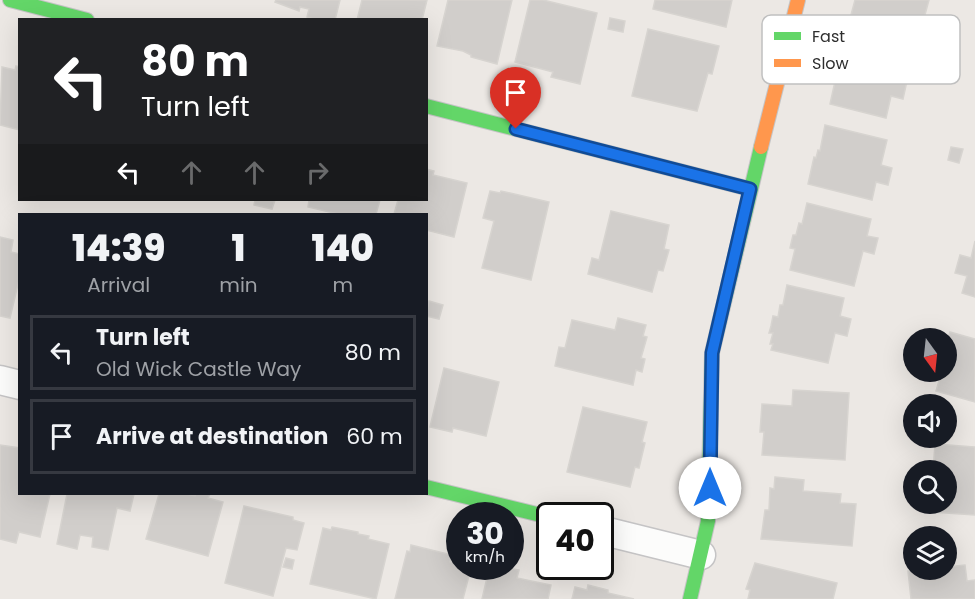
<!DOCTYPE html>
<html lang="en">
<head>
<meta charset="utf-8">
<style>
  body { margin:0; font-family:Poppins,sans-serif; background:#20242c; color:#f1f3f6; height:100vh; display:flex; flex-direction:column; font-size:22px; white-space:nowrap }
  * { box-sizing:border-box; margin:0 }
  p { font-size:20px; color:#9ea1a6 }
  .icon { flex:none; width:33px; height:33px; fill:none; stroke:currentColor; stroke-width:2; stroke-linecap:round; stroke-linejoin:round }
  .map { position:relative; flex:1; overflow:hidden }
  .details { position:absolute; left:18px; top:213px; width:410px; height:282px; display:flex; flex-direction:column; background:#171b24; border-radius:0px; box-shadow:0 6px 24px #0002 }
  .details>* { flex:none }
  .top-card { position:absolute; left:18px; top:18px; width:410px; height:183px; border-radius:0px; box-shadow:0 6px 24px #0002; background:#202124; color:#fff; overflow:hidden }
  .needle { width:39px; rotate:165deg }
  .fabs { position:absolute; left:903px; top:328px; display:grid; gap:12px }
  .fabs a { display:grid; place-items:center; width:54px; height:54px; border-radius:50%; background:#171b24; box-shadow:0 6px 24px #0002; font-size:30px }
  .speed { position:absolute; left:446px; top:502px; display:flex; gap:12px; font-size:30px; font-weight:700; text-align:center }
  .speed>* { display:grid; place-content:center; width:78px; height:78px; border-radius:50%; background:#171b24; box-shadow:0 6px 24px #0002; line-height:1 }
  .speed small { font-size:15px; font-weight:400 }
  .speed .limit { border:3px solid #111; border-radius:9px; background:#fff; color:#111 }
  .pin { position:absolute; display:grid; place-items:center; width:51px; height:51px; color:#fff; margin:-62px -26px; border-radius:50% 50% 50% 0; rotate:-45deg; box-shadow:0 0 6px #0007 }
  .pin .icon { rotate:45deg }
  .me { position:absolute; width:66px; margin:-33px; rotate:0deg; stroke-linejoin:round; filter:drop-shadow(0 0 4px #0008) }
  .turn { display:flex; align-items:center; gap:21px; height:126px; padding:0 24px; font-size:27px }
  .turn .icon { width:78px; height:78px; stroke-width:2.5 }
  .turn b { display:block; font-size:42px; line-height:51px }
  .lanes { display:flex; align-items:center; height:57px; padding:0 24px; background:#0003; justify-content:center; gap:30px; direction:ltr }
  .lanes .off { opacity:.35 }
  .eta { display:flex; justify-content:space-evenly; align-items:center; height:102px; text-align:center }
  .eta b { font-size:36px; font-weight:800; line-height:42px }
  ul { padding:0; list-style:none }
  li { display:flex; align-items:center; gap:18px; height:75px; margin:0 12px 9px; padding:0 12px; border:3px solid #363941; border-radius:0px }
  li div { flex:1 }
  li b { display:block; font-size:22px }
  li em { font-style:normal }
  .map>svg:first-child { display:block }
</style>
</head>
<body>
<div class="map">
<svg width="975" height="599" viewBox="0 0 975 599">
  <rect width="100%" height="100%" fill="#ece8e4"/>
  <g fill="#d1cecb" stroke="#d7d4d0" stroke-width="1.5">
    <path d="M276,0H340L335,20H317L307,17L309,9L300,7L299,11L275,2Z"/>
    <path d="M362,0H427L422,20H357Z"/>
    <path d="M448,0H512L497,64L471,57V55L463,51L437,46Z"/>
    <path d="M530,0H543L597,13L580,84L551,77L553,72L515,62Z"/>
    <path d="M655,0H732L726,27L653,9Z"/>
    <path d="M855,0H929L917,44L848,26Z"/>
    <path d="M610,18L625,21L623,32L608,29Z"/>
    <path d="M648,29L719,46L712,74L708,73L697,111L632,96Z"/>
    <path d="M841,43L901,58L896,78L907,81L903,99L891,96L886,118L830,104L836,77L840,78L842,71H839L841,62L837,61Z"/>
    <path d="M16,66L20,67V130L0,125L2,67L15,70Z"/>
    <path d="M825,125L887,140L881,165L892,168L888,185L876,182L872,200L808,184L814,157L816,158L818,150L820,151Z"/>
    <path d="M951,147L963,149L959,163L948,160Z"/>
    <path d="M426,169L434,171L433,175L467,183L454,237L426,230V214H394L398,200H426Z"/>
    <path d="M490,191L500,193L501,191L549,202L531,280L482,268L494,221L483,218Z"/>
    <path d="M255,200H275L272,209L254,205Z"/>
    <path d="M309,200H380L376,214H338L308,207Z"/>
    <path d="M807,203L871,219L867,236L878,238L874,254L863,251L854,286L790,270L795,249L790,248L793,235H796L799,223L802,224Z"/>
    <path d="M611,211L669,225L664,249L669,250L663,271L658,270L652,292L588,274L592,258L599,260Z"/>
    <path d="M0,237L13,240L11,252L20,254V276L10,318L0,316Z"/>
    <path d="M975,241V297L962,293L967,276L955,273L960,255L971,258Z"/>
    <path d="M787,285L844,298L840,316L851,319L847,336L835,333L828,363L771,350L773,344H770L773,333H769L771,326L773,316L778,317L780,305H783Z"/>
    <path d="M429,301L443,305L439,319L426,316Z"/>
    <path d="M618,318L646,325L643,336L647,337L641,358L645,359L642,372L636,370L633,385L555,366L559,347L565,348L572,320L615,330Z"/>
    <path d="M950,332L975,339V402L936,391L941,374L939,372H946V344Z"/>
    <path d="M444,368L499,382L486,436L453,428L452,432L430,427Z"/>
    <path d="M793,390L849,393L845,460L762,455L764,432H760L762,404L792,406Z"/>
    <path d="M583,407L647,422L642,442L645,443L639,468L635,467L630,487L567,472Z"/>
    <path d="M935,444L975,447V515L932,512V504H946V471H933Z"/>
    <path d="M0,445L20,448V494H50L40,537L19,532L16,543L0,539Z"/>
    <path d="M775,477L804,480L803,491L841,494L840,503L856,504L852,546L761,539L765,510H769L770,488L774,489Z"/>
    <path d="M67,494H134L130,511L117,508L108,550L92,547L93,537L80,535L77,549L57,544Z"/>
    <path d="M159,494H186L195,496L196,494H210L208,498L223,502L208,556L146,539Z"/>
    <path d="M244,506L293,517V520L304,523L297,550L286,548L273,596L225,583Z"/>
    <path d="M332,527L358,532V534L369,536L368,539L389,544L376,599L310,584L323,528L331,530Z"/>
    <path d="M411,545L452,555L450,562L459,564V567L471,568L463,599H395L407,551L410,552Z"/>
    <path d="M286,558L294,560L292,569L283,567Z"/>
    <path d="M755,563L837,583L833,599H748L750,590L746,589Z"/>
    <path d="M965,565L967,581L975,580V599H911L908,571L946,570V567Z"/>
    <path d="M508,568L519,570L517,578L551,585L548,599H482L489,569L507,573Z"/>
    <path d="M588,585L608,590V593L634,599H572L575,587L587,590Z"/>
  </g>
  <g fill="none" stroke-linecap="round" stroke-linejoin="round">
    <defs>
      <g id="street">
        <path d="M0,380L20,385"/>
        <path d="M600,530L701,555"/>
      </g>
      <g id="fast">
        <path d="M10,0L87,20"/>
        <path d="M426,106L750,189"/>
        <path d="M426,487L549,517"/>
        <path d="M690,599L708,521L712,353L761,147"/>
      </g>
      <path id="slow" d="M761,147L798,0"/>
    </defs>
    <use href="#street" stroke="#c5c4c5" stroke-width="31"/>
    <use href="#fast" stroke="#c5c4c5" stroke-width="16"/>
    <use href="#slow" stroke="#c5c4c5" stroke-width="16"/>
    <use href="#street" stroke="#fcfcfb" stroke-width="28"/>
    <use href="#fast" stroke="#63d668" stroke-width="14"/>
    <use href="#slow" stroke="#ff974d" stroke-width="14"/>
  </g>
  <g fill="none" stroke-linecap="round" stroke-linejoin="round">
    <defs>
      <path id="route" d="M516,129L750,189L712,353L710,488"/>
    </defs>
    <use href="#route" stroke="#114b97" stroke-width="15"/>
    <use href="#route" stroke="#1a73e8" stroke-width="10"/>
  </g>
  <rect x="762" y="15" width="198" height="69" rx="9" fill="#fff" stroke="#c0c0c0" stroke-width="1.5"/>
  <rect x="774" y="32" width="27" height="8" fill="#63d668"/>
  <rect x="774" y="59" width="27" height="8" fill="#ff974d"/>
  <g font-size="16" fill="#2e2e2e">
    <text x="812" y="42">Fast</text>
    <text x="812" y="69">Slow</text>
  </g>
</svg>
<div class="fabs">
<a><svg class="needle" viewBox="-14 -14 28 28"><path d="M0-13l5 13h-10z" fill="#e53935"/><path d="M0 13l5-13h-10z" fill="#9ea1a6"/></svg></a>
<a><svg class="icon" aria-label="sound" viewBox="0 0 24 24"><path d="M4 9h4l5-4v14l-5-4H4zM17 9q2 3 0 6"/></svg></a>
<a><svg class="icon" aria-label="search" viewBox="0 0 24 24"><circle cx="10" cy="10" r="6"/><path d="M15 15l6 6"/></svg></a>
<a><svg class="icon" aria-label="layers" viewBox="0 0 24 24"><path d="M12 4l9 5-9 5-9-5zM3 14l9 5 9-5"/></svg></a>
</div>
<div class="speed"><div>30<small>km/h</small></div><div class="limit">40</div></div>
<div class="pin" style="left:516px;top:129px;background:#d93025"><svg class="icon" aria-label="arrive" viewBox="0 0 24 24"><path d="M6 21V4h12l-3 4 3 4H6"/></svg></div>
<svg class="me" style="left:710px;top:488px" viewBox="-20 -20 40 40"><circle r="19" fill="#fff"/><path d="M0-13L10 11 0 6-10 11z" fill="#1a73e8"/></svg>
<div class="top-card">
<div class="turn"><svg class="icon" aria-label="left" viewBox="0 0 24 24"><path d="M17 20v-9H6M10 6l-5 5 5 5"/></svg><div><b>80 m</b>Turn left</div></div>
<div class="lanes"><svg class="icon" aria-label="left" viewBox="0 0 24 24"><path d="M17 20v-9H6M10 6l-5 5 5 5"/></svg><svg class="icon off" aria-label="ahead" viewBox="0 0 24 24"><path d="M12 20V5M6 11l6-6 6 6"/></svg><svg class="icon off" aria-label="ahead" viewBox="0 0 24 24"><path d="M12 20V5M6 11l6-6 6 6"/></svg><svg class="icon off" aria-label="right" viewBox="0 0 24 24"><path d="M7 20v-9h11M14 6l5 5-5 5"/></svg></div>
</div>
<section class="details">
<div class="eta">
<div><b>14:39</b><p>Arrival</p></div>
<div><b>1</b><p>min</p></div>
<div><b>140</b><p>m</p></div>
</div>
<ul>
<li><svg class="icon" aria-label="left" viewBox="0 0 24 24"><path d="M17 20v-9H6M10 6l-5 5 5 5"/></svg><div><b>Turn left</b><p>Old Wick Castle Way</p></div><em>80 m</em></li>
<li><svg class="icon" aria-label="arrive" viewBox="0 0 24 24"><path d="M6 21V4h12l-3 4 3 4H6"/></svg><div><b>Arrive at destination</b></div><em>60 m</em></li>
</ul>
</section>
</div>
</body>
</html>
